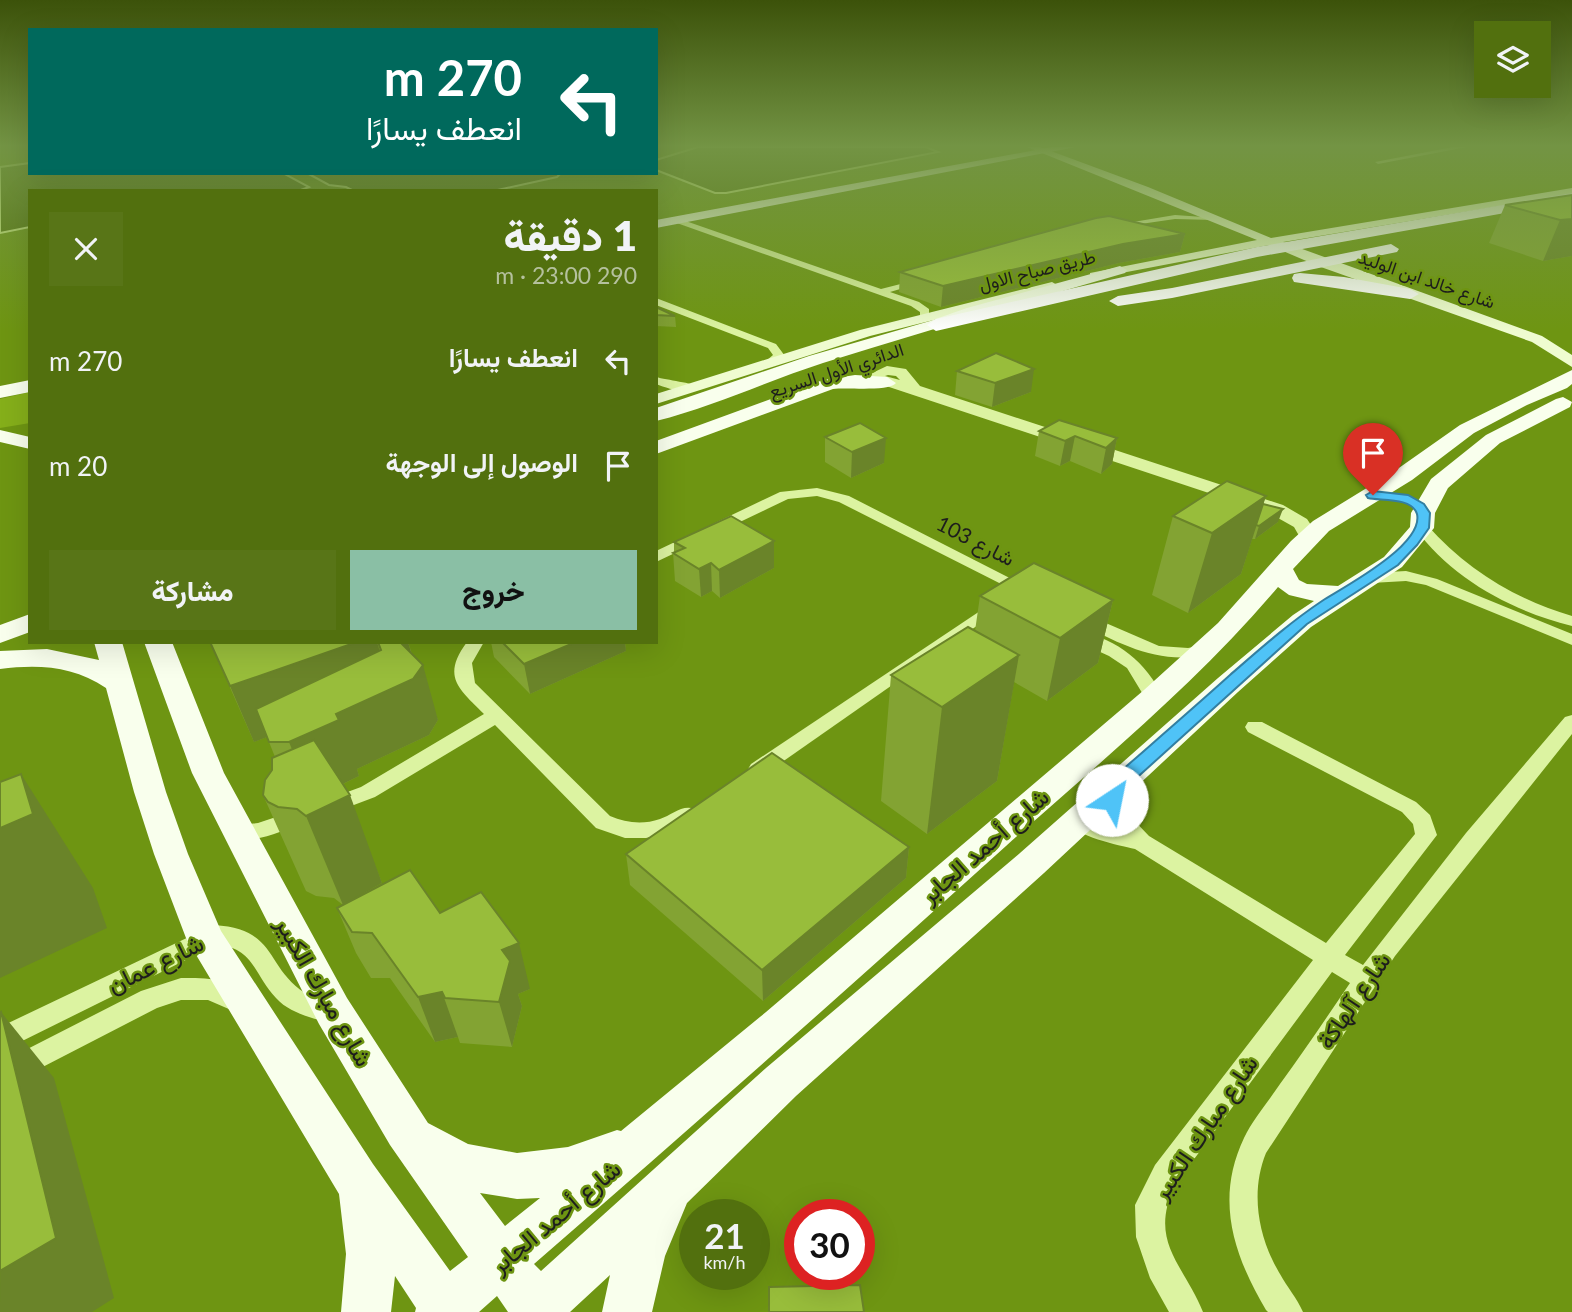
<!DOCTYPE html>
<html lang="ar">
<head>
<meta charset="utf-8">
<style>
  body { margin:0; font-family:Lato,Vazirmatn,sans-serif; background:#587517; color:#f1f3f6; direction:rtl; height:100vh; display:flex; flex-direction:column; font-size:26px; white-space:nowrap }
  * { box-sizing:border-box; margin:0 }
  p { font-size:23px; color:#b5c19e }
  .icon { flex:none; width:38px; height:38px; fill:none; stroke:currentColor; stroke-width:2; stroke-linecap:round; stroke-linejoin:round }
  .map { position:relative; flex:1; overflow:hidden; direction:ltr }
  .sheet { position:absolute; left:28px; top:189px; width:630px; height:455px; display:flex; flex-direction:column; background:#52700e; border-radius:0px; box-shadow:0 7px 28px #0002; direction:rtl }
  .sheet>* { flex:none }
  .top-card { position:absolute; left:28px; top:28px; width:630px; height:147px; border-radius:0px; box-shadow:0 7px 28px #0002; direction:rtl; background:#00695c; color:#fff; overflow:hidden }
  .buttons { position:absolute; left:1474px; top:21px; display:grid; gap:14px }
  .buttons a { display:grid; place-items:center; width:77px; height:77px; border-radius:0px; background:#52700e; box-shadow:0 7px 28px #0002; font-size:35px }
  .speed { position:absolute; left:679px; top:1199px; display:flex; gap:14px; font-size:35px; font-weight:700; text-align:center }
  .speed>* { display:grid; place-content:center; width:91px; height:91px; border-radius:50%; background:#52700e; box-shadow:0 7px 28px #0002; line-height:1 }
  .speed small { font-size:18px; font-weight:400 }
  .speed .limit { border:10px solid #d22; background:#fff; color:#111 }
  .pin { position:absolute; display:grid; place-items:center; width:60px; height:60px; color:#fff; margin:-72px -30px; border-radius:50% 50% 50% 0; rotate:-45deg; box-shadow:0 0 7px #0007 }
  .pin .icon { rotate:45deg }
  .me { position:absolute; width:77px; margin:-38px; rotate:34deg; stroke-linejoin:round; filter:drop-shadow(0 0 5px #0008) }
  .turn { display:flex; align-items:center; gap:24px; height:147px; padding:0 21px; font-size:32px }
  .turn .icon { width:91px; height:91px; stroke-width:2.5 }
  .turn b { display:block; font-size:49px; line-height:60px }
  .round { display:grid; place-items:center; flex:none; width:74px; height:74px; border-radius:0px; background:#587517 }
  .headline { display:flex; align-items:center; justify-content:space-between; height:119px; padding:0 21px }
  h1 { font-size:42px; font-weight:800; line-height:52px }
  .cta { display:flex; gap:14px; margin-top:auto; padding:14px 21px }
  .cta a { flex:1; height:80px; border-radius:0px; background:#8abfa5; color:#111; font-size:28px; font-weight:800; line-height:80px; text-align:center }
  .cta a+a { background:#587517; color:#f1f3f6 }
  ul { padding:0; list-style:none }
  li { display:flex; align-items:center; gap:21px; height:105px; padding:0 21px }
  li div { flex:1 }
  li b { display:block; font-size:26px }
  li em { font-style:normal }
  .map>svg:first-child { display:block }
</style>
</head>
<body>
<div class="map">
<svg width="1572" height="1312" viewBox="0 0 1572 1312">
  <rect width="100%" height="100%" fill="#6e9512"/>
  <path fill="#85af1a" d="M30,392V423L0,428V399Z"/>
  <g fill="#52710b" stroke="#dbf693" stroke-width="2">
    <path d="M698,147H926L938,152L726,193H715L656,170V160Z"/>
    <path d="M30,163V173H283L309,187L298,191H30V227L0,233V167Z"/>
    <path d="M307,173H561L557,177L493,191H354L346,187L329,185Z"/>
  </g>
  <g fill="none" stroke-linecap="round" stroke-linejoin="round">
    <g fill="#dcf3a1" fill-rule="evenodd">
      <path d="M1453,147H1467L1378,164L1375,162Z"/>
      <path d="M1175,215L1218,218L1214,220L1175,219L1113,228L1109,226Z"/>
      <path d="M677,218L881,289L924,278V282L890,292L919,302L929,309V317L920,319V312L911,306L674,222Z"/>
      <path d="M656,298L776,344L785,356L776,363H768L766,361L773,355L768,348L656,305Z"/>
      <path d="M656,377C667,380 693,383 699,387C687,395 669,389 656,384Z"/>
      <path d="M817,488L849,496L1033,590L1031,593H1019L839,502L817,496L788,499L656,562V551L780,492Z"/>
      <path d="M1422,524L1427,525C1467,570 1515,599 1572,616V626C1512,611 1452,579 1415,528L1417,525Z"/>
      <path d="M1406,571L1437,579L1572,634V645L1426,585L1406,581L1371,583L1363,578L1371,573Z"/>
      <path d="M995,601L1001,603L1003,606L1001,609L765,774H751L748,769L751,764Z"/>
      <path d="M1085,614L1159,646L1188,648L1204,645L1213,650L1210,654C1161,666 1122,645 1079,623L1077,619L1079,615Z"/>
      <path d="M1080,631C1118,640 1146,662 1163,697L1161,701H1147L1127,668L1109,656L1074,640L1071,636L1074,632Z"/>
      <path d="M467,642H484L472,663L475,683L610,816C626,823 643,825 660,819C672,815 682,804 695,809L698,814L695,819L675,831L646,838H625L596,828L495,725L375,797L330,814L323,811L320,806L323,801L361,787L484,714C459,689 441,677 467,642Z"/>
      <path d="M1572,715V734L1395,956L1266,1153C1250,1192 1258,1238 1280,1274C1287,1287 1297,1298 1303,1312H1268L1266,1310C1233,1254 1215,1199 1244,1138C1253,1119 1268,1102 1280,1084C1304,1051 1327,1017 1350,983L1332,972L1175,1185C1148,1242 1183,1263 1203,1312H1169L1150,1278L1136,1237L1135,1205L1155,1165L1313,960L1135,849C1118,845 1076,837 1067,821L1071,815L1078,813L1116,828C1108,816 1098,799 1105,785L1112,783L1119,785L1128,814L1149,836L1326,943L1415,834L1413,824L1402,812L1248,732L1245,727L1248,722H1262L1416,802L1430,815L1437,835L1345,955L1363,965L1466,833L1565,717Z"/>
      <path d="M297,810L304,813L307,818L304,823C281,831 254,845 229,838L226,832L229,826L258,823Z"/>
      <path d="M214,925C278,929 264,966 305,993C316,999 330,999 342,1003L346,1011L342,1019C331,1023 321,1021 309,1017C297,1013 285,1008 276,998C254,975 254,947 216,945L0,1052V1027Z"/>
      <path d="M181,978C205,978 239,977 250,1002L247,1010L238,1013L208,1000H181L157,1008L0,1089V1063L141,991Z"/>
    </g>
    <path fill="#dcf3a1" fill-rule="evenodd" d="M887,366L906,369L920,386L1283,505L1307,519L1319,537L1316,541H1302L1294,527L1269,513L874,382L870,374ZM888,375L896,376L900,380L885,376Z"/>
    <g fill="#effcd0" fill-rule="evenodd">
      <path d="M1027,147H1040L1148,187L1271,238L1572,188V194L1283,242L1542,336L1572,355V367L1532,342L1318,266L1269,245L1090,279V273L1095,272L1257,240Z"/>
      <path d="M1052,282L1059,286L1057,289L870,336L656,404V394L860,330Z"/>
    </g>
    <g fill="#f9ffed" fill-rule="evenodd">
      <path d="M1052,147H1076L656,228V220Z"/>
      <path d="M1120,266L1127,270L1125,273C1024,302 923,332 823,363C767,381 713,407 656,421V408L809,356L930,321L967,308Z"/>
      <path d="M1572,370V384L1567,388L1527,405L1474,433L1412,480L1329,531L1293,569L1299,580L1307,584L1338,586L1384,557L1410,527L1411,513L1431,479L1486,435L1556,399L1563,397L1572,402L1570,407L1500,443L1448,488L1435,513L1434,528L1402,567L1311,627L1238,692L1044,873L796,1096L687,1203L665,1256L652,1312H602L610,1275L570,1312H508L497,1296L479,1312H415L416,1308L395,1276L391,1312H341L346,1254L339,1194L186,938L154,854L134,792L106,688C73,666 39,664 0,669V651L47,649L99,660L94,642H122L166,792L188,854L221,931L373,1164L450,1271L468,1257L390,1145L319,1024L192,773L144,642H172L224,773L347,998L428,1123L468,1144L517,1153L568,1147L617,1130L621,1131L766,1012L1144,690L1218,623L1291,541L1313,521L1396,470L1460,425ZM1278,587L1289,595L1314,601L1293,615L1218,678L1020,853L766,1068L541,1271L534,1264C693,1126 850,987 1006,846C1099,763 1197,683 1278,587ZM480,1193L517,1199L540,1198L505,1226Z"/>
      <path d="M855,375L887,377L896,383C888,392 848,387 833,389L656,454V441L823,380Z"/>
      <path d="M30,380V392L0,398V386Z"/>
      <path d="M0,430L30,437V449L0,442Z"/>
      <path d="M30,614V632L0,643V625Z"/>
    </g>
    <g fill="#fff" fill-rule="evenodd">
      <path d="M1572,193V201L1257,257L936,331L927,325L936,319L1257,247Z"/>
      <path d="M1391,244L1399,249L1397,252L1172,298L1118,306L1109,301L1118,296L1172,288Z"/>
      <path d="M1300,273L1344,277L1410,289L1419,294L1410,299L1294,282L1292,278L1294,274Z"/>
    </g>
  </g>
  <g fill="#83a333">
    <path d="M1572,195V256L1543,261L1489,243L1505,205Z"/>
    <path d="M1185,234L1180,252L1119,263L941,307L899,292L900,272Z"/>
    <path d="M656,307L675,316L676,327L656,326Z"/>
    <path d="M957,371L1031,392L992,407L955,395Z"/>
    <path d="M1039,431L1117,438L1112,464L1101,474L1070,461L1060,466L1035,456Z"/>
    <path d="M825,437L884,463L851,478L825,462Z"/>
    <path d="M1266,496L1263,504L1278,522L1255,539H1252L1241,574L1188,613L1152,595L1173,516Z"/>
    <path d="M674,542L774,568L720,598L712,591L701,597L675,581L673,553H674Z"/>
    <path d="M980,596L1113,600L1098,663L1047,701L1014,682L997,781L927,834L881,801L891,675L975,631Z"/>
    <path d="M210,642H408L412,654L438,720L429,735L357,769L359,776L343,784L382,883L343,905L334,898L316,896L306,891L263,795L275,757L267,737L254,742Z"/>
    <path d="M491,642H625L626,651L530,694L494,657Z"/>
    <path d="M909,847L906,878L763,1001L630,885L626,854Z"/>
    <path d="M337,908L440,913L530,989L518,994L522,1006L512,1047L460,1043L458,1037L435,1042L390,978H371L356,953Z"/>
  </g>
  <g fill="#6a8429">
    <path d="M1572,219V256L1543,261L1560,220Z"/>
    <path d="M1185,234L1180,252L1119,263L941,307L943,286L1123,244Z"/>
    <path d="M1034,369L1031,392L992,407L995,383Z"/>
    <path d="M1075,436L1070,461L1060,466L1065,441Z"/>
    <path d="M886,438L884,463L851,478L852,452Z"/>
    <path d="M1117,438L1112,464L1101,474L1106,448Z"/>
    <path d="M1266,496L1241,574L1188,613L1212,533Z"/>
    <path d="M1283,509L1278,522L1255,539L1259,526Z"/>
    <path d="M774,541V568L720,598L719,570Z"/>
    <path d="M711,563L712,591L701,597L699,569Z"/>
    <path d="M1113,600L1098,663L1047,701L1060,638Z"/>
    <path d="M357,642H377L391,689L392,642H408L417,673L423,665L438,720L429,735L357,769L359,776L312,799L289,742L336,714L371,698L254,742L230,686Z"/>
    <path d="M576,642H625L626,651L530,694L524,664Z"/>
    <path d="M1019,655L997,781L927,834L942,707Z"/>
    <path d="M21,774L93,888L107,928L0,978V828Z"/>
    <path d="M350,795L382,883L343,905L306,816Z"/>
    <path d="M909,847L906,878L763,1001L762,970Z"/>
    <path d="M519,943L530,989L518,994L522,1006L512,1047L499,1002L502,950Z"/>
    <path d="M442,992L458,1037L435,1042L418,997Z"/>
    <path d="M1,1012L54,1078L114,1298L92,1312H0Z"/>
  </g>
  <g fill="#98bd3b" stroke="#6a8429" stroke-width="2">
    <path d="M1572,195V219L1560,220L1505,205Z"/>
    <path d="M1109,216L1185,234L1123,244L943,286L900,272L1096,218Z"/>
    <path d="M656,307L675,316L656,315Z"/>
    <path d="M996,353L1034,369L995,383L957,371Z"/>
    <path d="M1059,420L1117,438L1106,448L1075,436L1065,441L1039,431Z"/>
    <path d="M860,423L886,438L852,452L825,437Z"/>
    <path d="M1227,481L1266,496L1212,533L1173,516Z"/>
    <path d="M1263,504L1283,509L1259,526L1256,525Z"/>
    <path d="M731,516L774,541L719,570L711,563L699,569L673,553L685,548L674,542Z"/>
    <path d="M1034,563L1113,600L1060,638L980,596Z"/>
    <path d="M968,627L1019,655L942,707L891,675Z"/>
    <path d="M210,642H357L230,686Z"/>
    <path d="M378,642H400L423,665L413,679L336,714L339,720L289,742H269L256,709L381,650Z"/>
    <path d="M502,642H576L524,664Z"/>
    <path d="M314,740L350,795L306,816L297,809L278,807L268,802L263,795L265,780L272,770V758Z"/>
    <path d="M772,753L909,847L762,970L626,854Z"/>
    <path d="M21,774L33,814L0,828V782Z"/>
    <path d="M410,870L440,913L481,892L519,943L502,950L510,961L499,1002L445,998L442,992L418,997L372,933L352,932L337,908Z"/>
    <path d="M1,1012L56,1238L0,1271V1013Z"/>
    <path d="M860,1285L864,1312H769V1287Z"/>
  </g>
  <linearGradient id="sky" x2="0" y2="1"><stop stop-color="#3c520a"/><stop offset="0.44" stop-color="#739444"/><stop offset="1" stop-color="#739444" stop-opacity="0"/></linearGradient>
  <rect width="1572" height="331" fill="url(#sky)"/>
  <path fill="#4fc3f7" stroke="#337fa1" stroke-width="2" d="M1373,491L1408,495L1424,504L1430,513L1429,528L1417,545L1398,565L1307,624L1121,792L1119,805H1105L1103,790L1105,785C1147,748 1189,712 1230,675C1260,649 1289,623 1322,601C1344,587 1424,545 1417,514C1412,497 1380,501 1368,498L1366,495Z"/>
  <g text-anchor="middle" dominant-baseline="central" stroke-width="5" stroke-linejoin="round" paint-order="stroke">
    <g font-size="18" fill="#1d1d1d" stroke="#6e9512">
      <text transform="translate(1037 270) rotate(-14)">طريق صباح الاول</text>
      <text transform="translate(1427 279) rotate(19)">شارع خالد ابن الوليد</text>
      <text transform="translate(836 370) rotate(-18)">الدائري الأول السريع</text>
    </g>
    <g font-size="21" fill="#1d1d1d" stroke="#6e9512">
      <text transform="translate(976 540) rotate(27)">شارع 103</text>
    </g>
    <g font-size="24" fill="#1d1d1d" stroke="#6e9512">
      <text transform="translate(984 845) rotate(-41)">شارع أحمد الجابر</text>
      <text transform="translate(155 963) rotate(-26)">شارع عمان</text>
      <text transform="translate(325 991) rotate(60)">شارع مبارك الكبير</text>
      <text transform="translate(1353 1000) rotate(-56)">شارع آلهاكة</text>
      <text transform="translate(1204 1127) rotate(-56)">شارع مبارك الكبير</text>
      <text transform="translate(555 1216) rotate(-40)">شارع أحمد الجابر</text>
    </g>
  </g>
</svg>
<div class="buttons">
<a><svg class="icon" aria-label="layers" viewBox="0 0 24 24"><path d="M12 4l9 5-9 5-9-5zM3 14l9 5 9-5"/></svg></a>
</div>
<div class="speed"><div>21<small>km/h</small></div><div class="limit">30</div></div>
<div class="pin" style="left:1373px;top:495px;background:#d93025"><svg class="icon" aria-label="arrive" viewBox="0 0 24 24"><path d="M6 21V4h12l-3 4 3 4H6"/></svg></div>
<svg class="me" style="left:1112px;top:800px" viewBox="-20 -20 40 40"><circle r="19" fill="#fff"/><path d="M0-13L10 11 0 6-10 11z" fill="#4fc3f7"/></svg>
<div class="top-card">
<div class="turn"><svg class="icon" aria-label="left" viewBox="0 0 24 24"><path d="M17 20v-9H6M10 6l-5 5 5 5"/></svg><div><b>270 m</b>انعطف يسارًا</div></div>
</div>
<section class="sheet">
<div class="headline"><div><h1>1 دقيقة</h1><p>290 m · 23:00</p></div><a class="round"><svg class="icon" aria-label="close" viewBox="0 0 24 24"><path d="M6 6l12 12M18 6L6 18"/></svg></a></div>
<ul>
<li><svg class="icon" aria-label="left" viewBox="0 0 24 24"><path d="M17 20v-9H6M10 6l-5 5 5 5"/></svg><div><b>انعطف يسارًا</b></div><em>270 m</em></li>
<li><svg class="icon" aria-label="arrive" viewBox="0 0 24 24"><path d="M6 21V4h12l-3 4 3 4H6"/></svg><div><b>الوصول إلى الوجهة</b></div><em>20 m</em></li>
</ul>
<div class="cta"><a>خروج</a><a>مشاركة</a></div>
</section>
</div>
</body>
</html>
